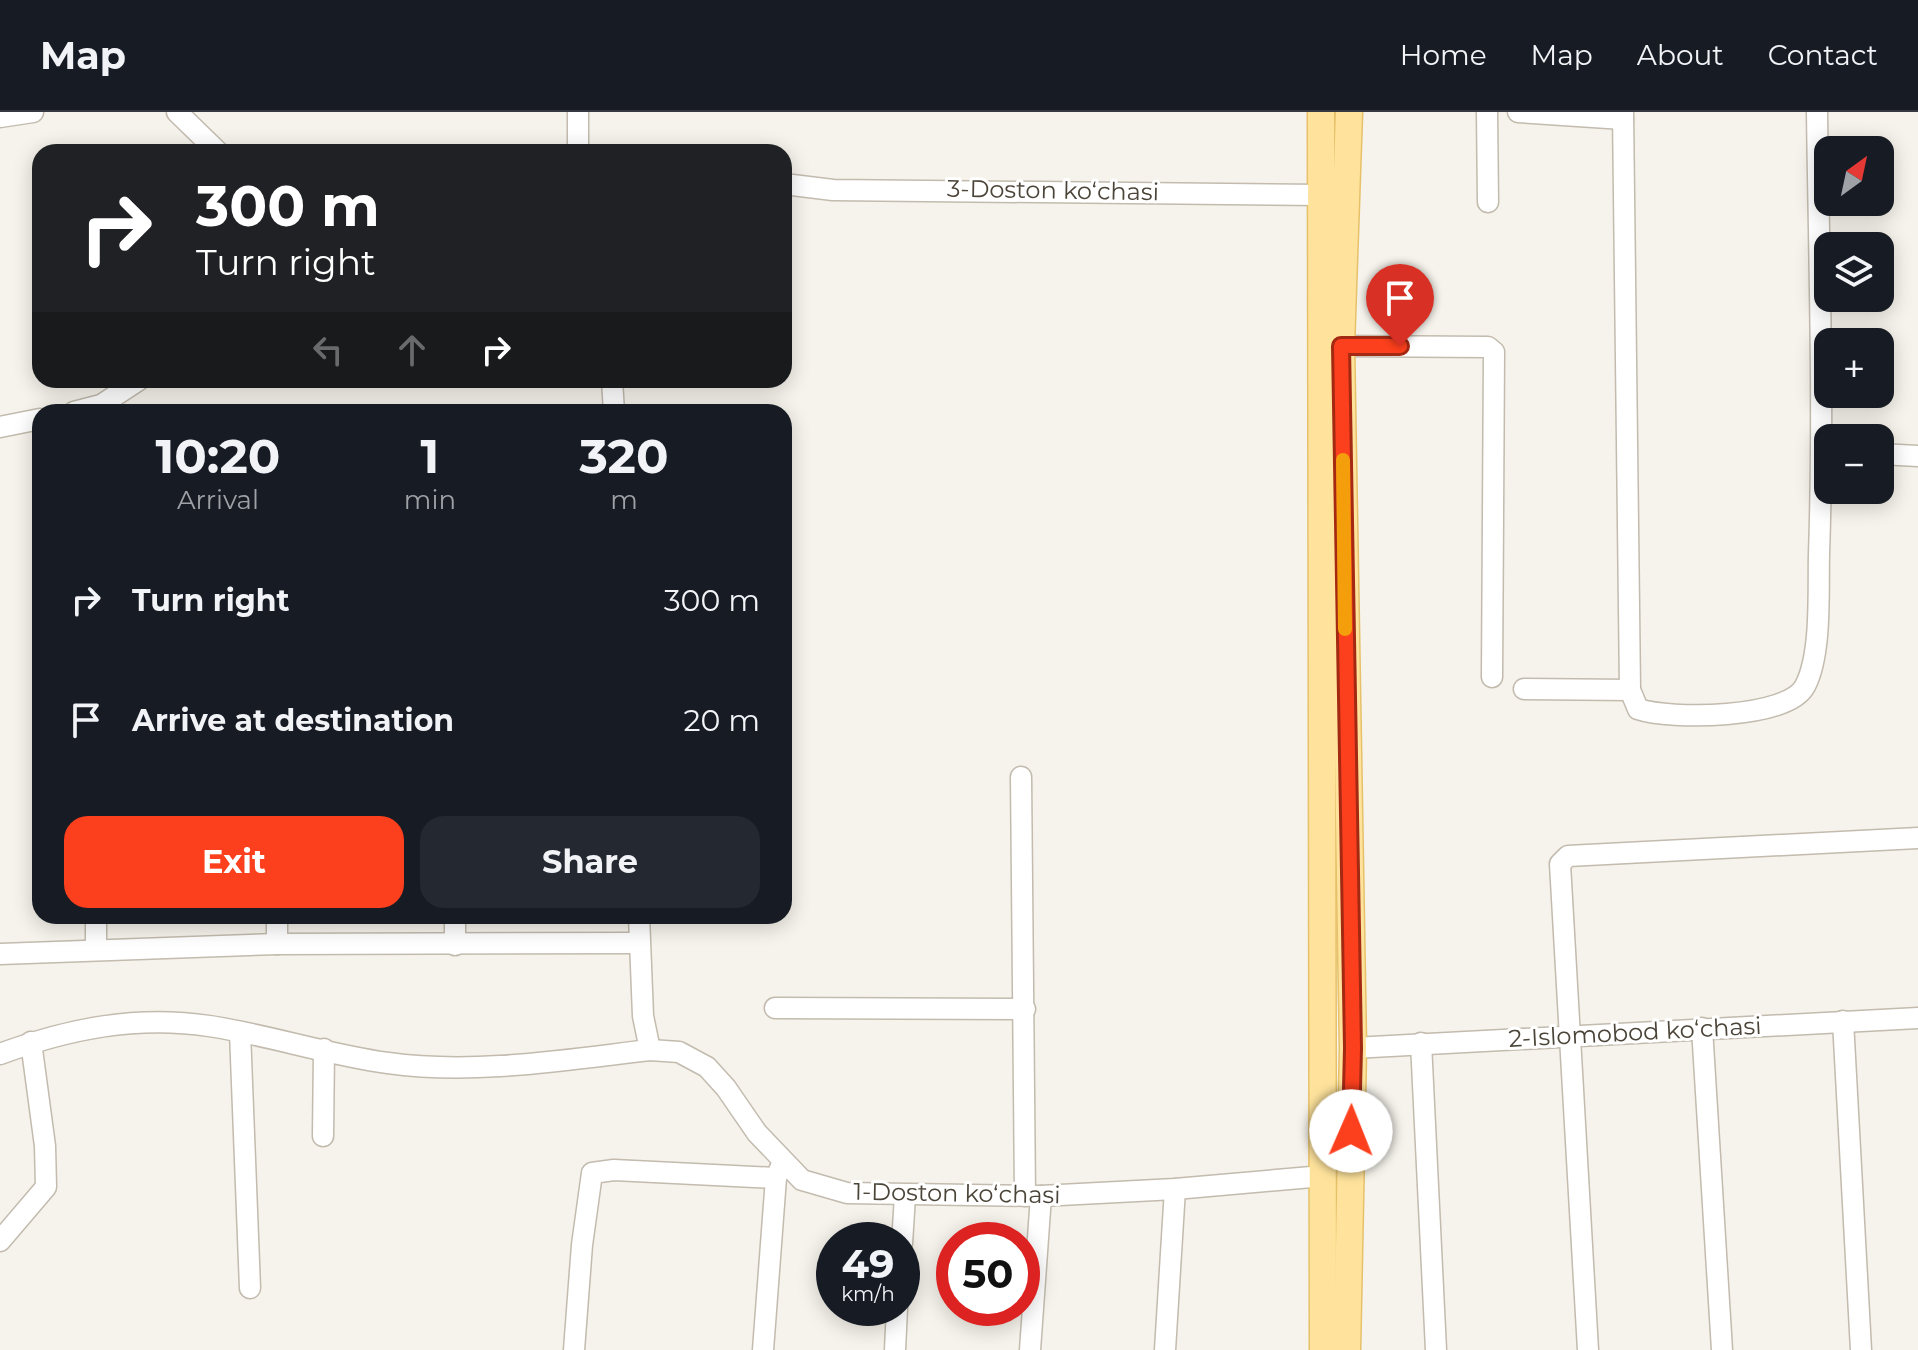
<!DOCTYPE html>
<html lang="en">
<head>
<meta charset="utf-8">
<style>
  body { margin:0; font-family:Montserrat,sans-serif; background:#242831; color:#f1f3f6; height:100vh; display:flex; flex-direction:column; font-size:30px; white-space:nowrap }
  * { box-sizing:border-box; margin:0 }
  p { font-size:26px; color:#9ea1a6 }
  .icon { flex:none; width:44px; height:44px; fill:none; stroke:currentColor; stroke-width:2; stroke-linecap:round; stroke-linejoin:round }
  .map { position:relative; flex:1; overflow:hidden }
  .panel { position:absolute; left:32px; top:292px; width:760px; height:520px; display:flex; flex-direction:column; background:#171b24; border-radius:24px; box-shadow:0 4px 20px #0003 }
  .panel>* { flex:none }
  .hud { position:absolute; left:32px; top:32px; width:760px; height:244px; border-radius:24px; box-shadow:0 4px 20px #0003; background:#202124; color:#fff; overflow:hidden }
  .needle { width:52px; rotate:33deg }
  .fabs { position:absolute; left:1814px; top:24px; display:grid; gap:16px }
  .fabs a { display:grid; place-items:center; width:80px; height:80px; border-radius:16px; background:#171b24; box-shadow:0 4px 20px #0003; font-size:40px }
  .speed { position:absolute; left:816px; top:1110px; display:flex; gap:16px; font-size:40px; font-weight:700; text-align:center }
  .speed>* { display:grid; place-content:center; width:104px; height:104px; border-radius:50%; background:#171b24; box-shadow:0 4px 20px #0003; line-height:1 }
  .speed small { font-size:20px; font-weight:400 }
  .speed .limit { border:12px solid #d22; background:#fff; color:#111 }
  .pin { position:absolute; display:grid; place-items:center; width:68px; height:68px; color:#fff; margin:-82px -34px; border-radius:50% 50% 50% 0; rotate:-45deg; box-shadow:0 0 8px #0007 }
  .pin .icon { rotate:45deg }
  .me { position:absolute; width:88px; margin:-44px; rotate:1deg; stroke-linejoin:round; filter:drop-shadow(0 0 6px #0008) }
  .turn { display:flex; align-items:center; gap:28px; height:168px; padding:0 32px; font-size:36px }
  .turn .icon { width:104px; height:104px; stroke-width:2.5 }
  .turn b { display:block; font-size:56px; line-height:68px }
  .lanes { display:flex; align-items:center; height:76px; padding:0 32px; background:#0003; justify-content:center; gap:40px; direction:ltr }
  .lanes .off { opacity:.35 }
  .eta { display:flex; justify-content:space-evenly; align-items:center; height:136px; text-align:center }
  .eta b { font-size:48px; font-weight:700; line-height:56px }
  .action { display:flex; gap:16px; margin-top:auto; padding:16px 32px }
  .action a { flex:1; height:92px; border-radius:24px; background:#fc3f1d; color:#fff; font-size:32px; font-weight:700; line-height:92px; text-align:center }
  .action a+a { background:#242831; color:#f1f3f6 }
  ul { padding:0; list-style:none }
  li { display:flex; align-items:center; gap:24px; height:120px; padding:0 32px }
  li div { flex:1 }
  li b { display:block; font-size:30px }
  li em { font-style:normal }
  header { display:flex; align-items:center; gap:48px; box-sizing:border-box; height:112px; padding:0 40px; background:#171b24; border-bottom:2px solid #363941 }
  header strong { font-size:38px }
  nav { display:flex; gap:44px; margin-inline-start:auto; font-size:28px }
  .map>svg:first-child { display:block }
</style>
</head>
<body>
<header>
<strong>Map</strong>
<nav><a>Home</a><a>Map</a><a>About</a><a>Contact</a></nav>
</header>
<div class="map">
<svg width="1918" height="1238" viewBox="0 0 1918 1238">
  <rect width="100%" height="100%" fill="#f6f3ec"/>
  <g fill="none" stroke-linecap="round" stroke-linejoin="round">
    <defs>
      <g id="minor">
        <path d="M177,0L218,40"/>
        <path d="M1487,0L1488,90"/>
        <path d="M1518,0L1623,7"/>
        <path d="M0,5L33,0"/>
        <path d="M578,40V0"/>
        <path d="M784,72L833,78L1322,83"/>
        <path d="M1341,234L1488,235L1494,240L1492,565"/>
        <path d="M612,268L614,300"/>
        <path d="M74,300L101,293L139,268"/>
        <path d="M0,315L40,307"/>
        <path d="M1880,342L1918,344"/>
        <path d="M1524,577L1630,578L1623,0"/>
        <path d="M1630,578L1638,597C1670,608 1788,607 1805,574C1822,542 1818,478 1819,442C1824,295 1819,147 1817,0"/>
        <path d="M1021,665L1025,1084"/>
        <path d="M277,804V832"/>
        <path d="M639,804L643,904L650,938"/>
        <path d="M455,833V804"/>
        <path d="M96,837V804"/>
        <path d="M0,842L277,832L639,831"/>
        <path d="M775,896L1025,897"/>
        <path d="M1843,909L1861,1238"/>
        <path d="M1702,916L1722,1238"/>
        <path d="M240,920L250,1176"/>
        <path d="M1421,931L1436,1238"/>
        <path d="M1353,936L1918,906"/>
        <path d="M0,942C68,917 136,903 209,914C269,923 328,943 388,951C474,963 564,948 650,938L679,940L707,955L726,976L757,1021L802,1068L847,1081L1041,1084L1175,1077L1323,1064"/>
        <path d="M323,1024L324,937"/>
        <path d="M0,1129L46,1075L45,1034L31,930"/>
        <path d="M902,1131L905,1084"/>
        <path d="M574,1238L582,1133L592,1061L614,1058L776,1066"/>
        <path d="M763,1238L776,1066L781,1054"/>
        <path d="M895,1238L897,1196"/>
        <path d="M1030,1238L1041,1084"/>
        <path d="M1165,1238L1175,1077"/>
        <path d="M1588,1238L1560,752L1568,744L1918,726"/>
      </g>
      <g id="major">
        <path d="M1321,0L1323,1238"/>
        <path d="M1347,1238L1353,936L1341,234L1349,0"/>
      </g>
    </defs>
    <use href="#minor" stroke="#c2bbae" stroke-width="23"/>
    <use href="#major" stroke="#e6c16a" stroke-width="29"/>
    <use href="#minor" stroke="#fff" stroke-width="20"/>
    <use href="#major" stroke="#ffe39c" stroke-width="26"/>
  </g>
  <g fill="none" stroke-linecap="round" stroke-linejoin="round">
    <defs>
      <path id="route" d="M1351,1019L1353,936L1341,234H1400"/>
    </defs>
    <use href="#route" stroke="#a42913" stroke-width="20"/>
    <use href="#route" stroke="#fc3f1d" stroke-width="14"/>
    <path stroke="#f59e0b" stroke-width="14" d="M1343,348L1345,517"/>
  </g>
  <g text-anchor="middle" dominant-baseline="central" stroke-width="6" stroke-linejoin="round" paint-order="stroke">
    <g font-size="24" fill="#4b4439" stroke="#fff">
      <text transform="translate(1053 78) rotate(1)">3-Doston koʻchasi</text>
      <text transform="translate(1635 920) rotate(-3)">2-Islomobod koʻchasi</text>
      <text transform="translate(957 1081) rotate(1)">1-Doston koʻchasi</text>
    </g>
  </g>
</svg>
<div class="fabs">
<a><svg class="needle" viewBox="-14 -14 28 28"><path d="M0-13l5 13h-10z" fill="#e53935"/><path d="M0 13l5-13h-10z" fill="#9ea1a6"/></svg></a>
<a><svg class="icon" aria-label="layers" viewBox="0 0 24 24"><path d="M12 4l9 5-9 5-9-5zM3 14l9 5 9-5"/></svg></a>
<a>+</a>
<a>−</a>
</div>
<div class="speed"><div>49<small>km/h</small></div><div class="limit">50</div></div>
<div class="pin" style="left:1400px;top:234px;background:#d93025"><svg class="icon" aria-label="arrive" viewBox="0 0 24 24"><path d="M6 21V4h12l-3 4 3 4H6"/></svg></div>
<svg class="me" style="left:1351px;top:1019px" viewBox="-20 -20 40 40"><circle r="19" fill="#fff"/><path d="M0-13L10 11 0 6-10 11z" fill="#fc3f1d"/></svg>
<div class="hud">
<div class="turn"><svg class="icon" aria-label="right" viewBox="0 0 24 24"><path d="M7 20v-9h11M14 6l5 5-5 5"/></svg><div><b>300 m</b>Turn right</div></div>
<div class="lanes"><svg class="icon off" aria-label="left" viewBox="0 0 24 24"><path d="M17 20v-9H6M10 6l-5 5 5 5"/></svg><svg class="icon off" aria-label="ahead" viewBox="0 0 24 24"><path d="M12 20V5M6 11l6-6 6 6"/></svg><svg class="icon" aria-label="right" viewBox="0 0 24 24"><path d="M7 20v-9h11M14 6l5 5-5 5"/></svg></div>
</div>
<section class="panel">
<div class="eta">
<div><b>10:20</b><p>Arrival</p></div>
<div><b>1</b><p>min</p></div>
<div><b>320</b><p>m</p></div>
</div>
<ul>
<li><svg class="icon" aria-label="right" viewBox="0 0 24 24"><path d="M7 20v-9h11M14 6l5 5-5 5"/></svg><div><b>Turn right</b></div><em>300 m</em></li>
<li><svg class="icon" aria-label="arrive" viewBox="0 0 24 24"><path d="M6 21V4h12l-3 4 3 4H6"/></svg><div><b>Arrive at destination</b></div><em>20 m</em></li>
</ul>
<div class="action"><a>Exit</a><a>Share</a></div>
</section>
</div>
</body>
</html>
